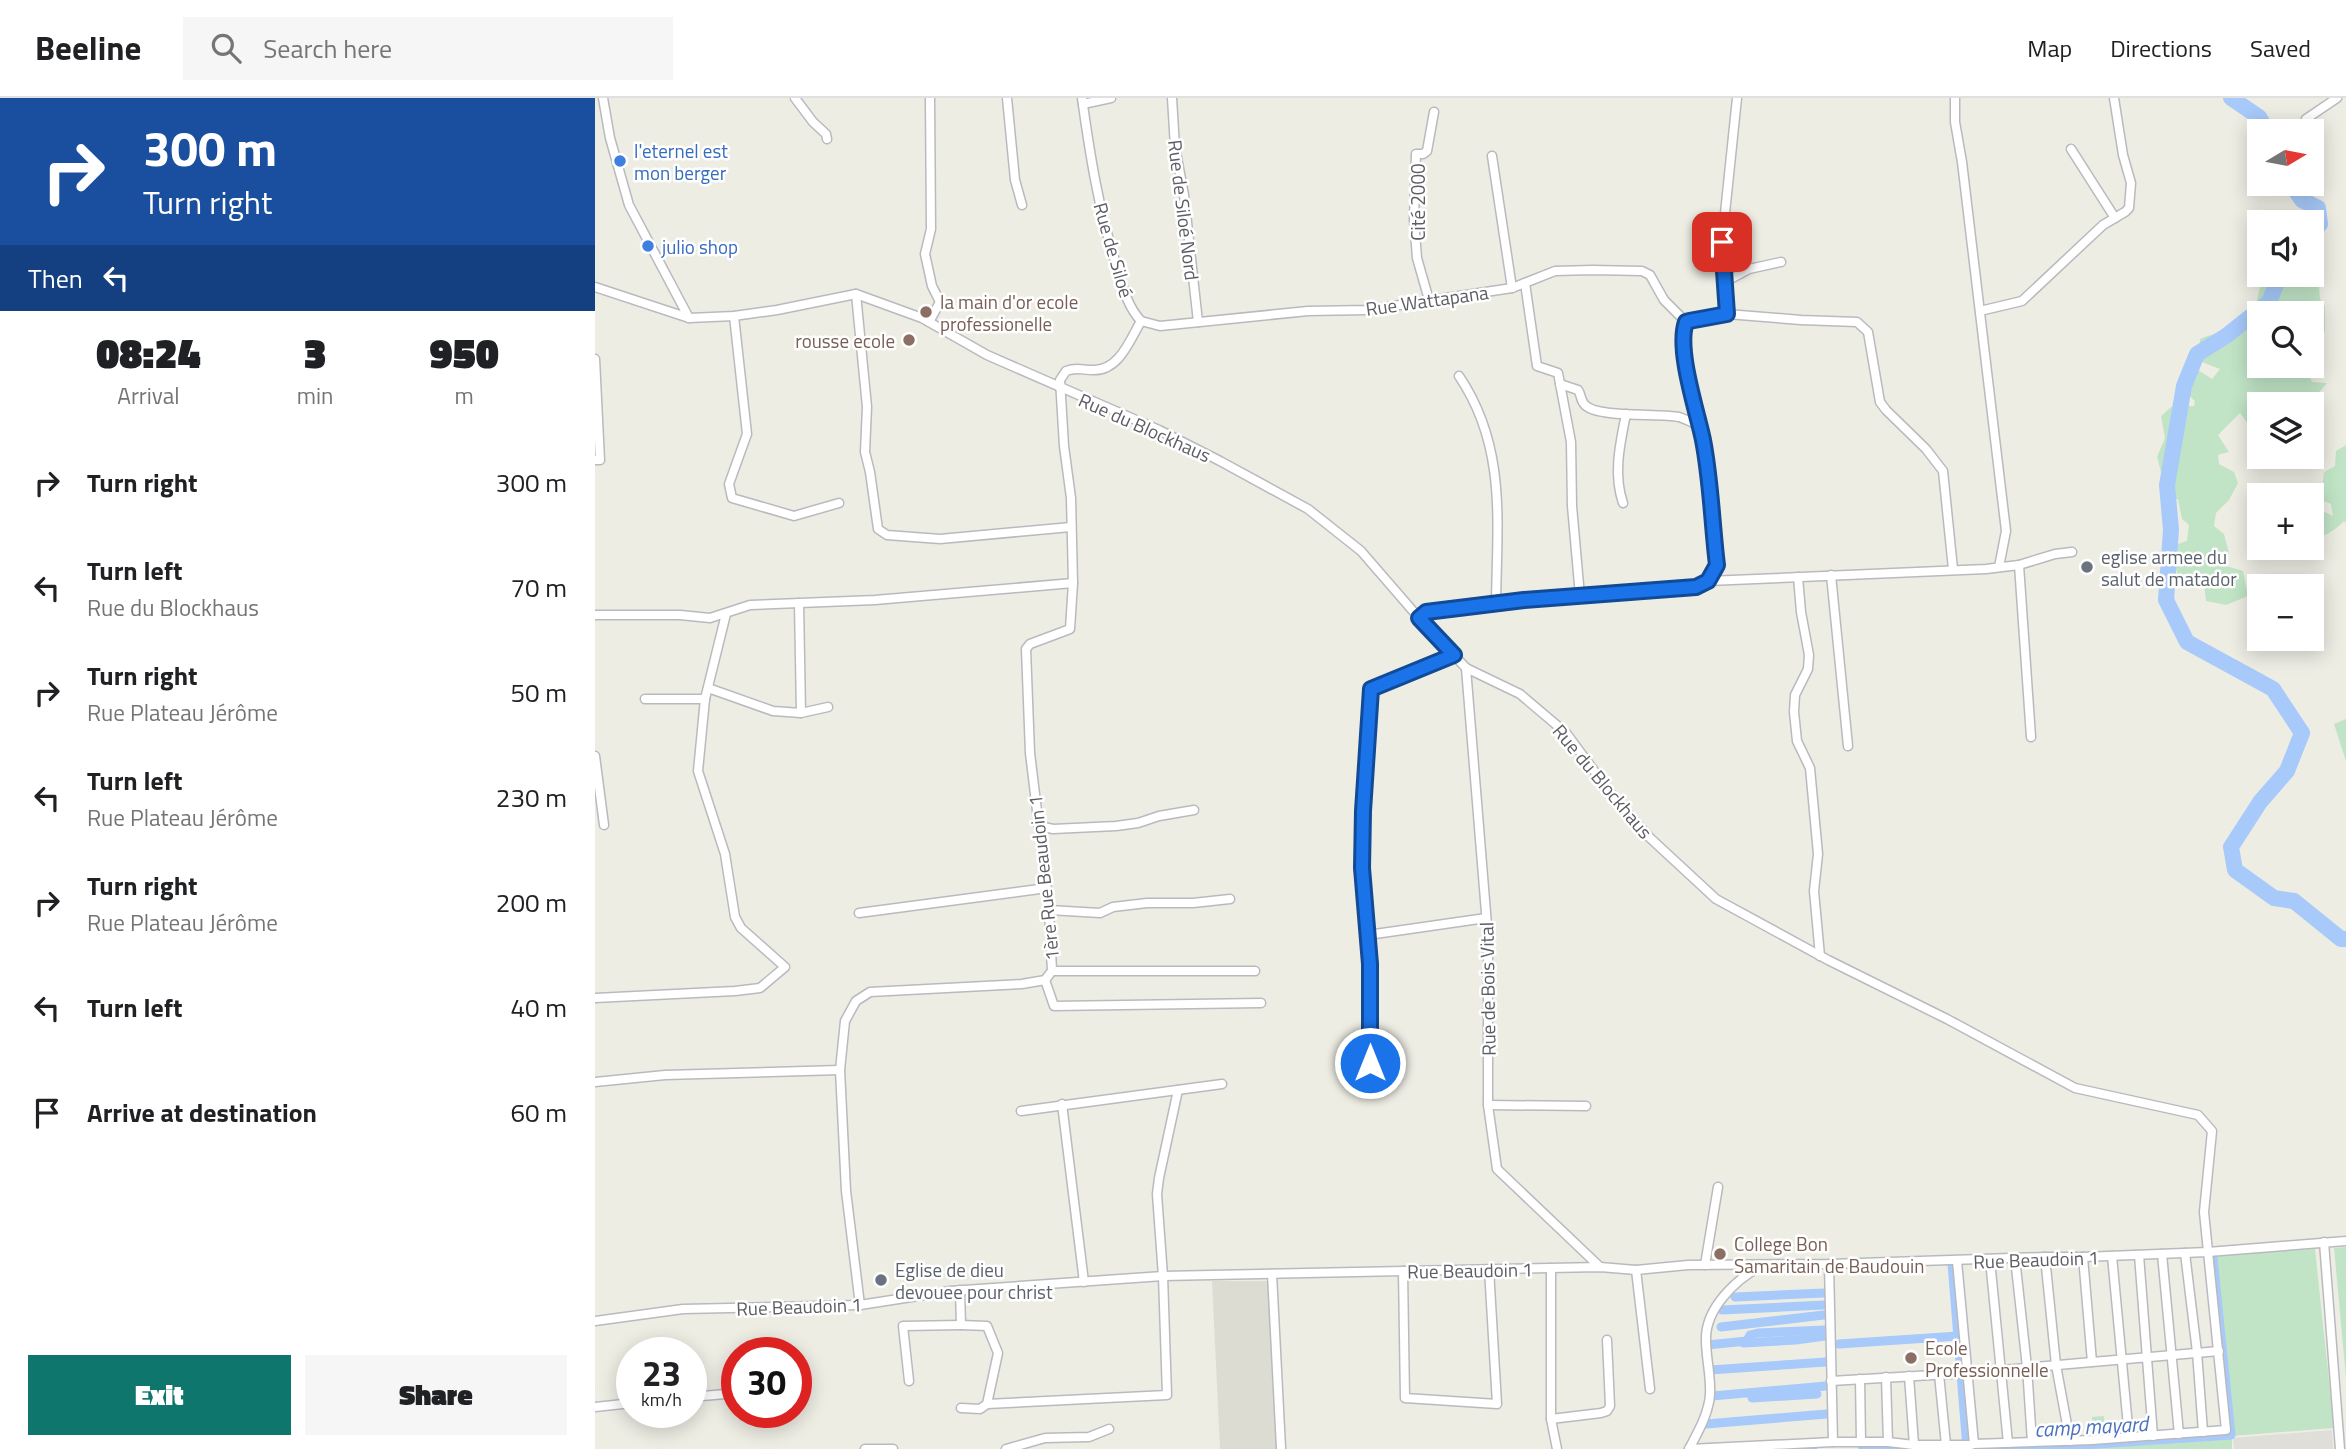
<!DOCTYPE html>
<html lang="en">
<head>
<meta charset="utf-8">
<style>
  body { margin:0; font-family:"Titillium Web",sans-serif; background:#f6f6f6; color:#202124; height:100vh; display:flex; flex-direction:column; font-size:26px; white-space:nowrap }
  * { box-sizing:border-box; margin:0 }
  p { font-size:23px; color:#757577 }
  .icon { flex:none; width:38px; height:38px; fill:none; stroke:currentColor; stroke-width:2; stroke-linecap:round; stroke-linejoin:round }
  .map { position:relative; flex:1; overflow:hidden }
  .drawer { display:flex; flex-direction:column; background:#fff; width:595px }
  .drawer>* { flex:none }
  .banner { background:#1a4fa0; color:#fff; overflow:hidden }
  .needle { width:46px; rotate:80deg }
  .fabs { position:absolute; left:1652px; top:21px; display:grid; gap:14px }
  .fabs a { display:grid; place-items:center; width:77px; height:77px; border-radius:0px; background:#fff; box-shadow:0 4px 18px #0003; font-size:35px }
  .speed { position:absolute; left:21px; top:1239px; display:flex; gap:14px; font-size:35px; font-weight:700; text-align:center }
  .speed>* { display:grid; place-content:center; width:91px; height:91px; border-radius:50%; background:#fff; box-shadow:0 4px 18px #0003; line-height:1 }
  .speed small { font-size:18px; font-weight:400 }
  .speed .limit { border:10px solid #d22; background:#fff; color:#111 }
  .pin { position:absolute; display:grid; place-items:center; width:60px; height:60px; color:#fff; margin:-30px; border-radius:14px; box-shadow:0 4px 10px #0006 }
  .me { position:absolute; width:77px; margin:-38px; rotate:0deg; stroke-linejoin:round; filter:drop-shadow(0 0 5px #0008) }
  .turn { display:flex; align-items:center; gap:24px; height:147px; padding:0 28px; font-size:32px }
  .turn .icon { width:91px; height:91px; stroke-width:2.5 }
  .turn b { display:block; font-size:49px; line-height:60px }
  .then { display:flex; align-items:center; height:66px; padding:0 28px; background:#0003; gap:14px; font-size:26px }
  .eta { display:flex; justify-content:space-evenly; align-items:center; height:119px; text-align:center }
  .eta b { font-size:42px; font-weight:800; line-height:49px }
  .primary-button { display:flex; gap:14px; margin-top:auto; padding:14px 28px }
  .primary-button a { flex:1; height:80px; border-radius:0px; background:#0f766e; color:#fff; font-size:28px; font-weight:800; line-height:80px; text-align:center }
  .primary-button a+a { background:#f6f6f6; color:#202124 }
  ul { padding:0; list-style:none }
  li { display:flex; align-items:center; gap:21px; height:105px; padding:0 28px }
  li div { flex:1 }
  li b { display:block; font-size:26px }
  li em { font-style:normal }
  header { display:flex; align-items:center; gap:42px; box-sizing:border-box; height:98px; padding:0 35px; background:#fff; border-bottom:2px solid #e0e0e0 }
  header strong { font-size:33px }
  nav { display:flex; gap:38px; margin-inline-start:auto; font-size:24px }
  .search { width:490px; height:63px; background:#f6f6f6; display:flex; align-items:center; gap:18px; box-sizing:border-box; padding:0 24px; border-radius:0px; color:#757577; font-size:26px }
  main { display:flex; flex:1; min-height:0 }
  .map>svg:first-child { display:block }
</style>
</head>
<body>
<header>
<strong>Beeline</strong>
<div class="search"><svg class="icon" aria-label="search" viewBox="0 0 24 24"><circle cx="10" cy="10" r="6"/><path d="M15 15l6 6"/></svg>Search here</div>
<nav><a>Map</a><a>Directions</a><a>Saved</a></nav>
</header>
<main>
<section class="drawer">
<div class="banner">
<div class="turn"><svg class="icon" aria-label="right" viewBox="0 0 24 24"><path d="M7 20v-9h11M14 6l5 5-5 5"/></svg><div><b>300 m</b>Turn right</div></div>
<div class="then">Then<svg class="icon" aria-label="left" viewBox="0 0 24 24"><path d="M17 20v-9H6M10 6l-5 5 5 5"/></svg></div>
</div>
<div class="eta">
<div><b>08:24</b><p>Arrival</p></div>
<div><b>3</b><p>min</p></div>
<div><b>950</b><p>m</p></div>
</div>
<ul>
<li><svg class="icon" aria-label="right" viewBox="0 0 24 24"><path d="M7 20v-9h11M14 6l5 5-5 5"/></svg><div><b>Turn right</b></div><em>300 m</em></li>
<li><svg class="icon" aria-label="left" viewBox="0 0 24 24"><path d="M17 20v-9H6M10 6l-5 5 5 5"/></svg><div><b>Turn left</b><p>Rue du Blockhaus</p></div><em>70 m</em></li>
<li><svg class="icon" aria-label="right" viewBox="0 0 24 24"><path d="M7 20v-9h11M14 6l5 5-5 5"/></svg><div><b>Turn right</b><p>Rue Plateau Jérôme</p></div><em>50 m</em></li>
<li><svg class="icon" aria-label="left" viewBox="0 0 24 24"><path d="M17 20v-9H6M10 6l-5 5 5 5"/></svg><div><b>Turn left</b><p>Rue Plateau Jérôme</p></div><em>230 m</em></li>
<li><svg class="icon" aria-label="right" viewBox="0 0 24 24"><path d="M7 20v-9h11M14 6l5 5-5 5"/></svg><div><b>Turn right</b><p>Rue Plateau Jérôme</p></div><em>200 m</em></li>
<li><svg class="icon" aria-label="left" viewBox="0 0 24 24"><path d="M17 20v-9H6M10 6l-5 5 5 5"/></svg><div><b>Turn left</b></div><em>40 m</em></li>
<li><svg class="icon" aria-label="arrive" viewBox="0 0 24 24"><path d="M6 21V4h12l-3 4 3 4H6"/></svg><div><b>Arrive at destination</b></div><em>60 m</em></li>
</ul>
<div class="primary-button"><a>Exit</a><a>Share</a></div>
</section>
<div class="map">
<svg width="1751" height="1351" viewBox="0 0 1751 1351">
  <rect width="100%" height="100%" fill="#eeede4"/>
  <path fill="#dfded8" d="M1737,1332L1738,1351H1639L1638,1340Z"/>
  <path fill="#dddcd2" d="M617,1183H676L685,1351H625Z"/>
  <g fill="#c1e4c6">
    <path d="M1717,169L1723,176L1725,201L1730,208V233L1717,244V215H1671L1662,203L1667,180L1677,177H1717Z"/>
    <path d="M1664,224V268H1710L1717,284L1732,285L1720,299L1703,298L1688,302L1689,306H1664V332L1656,330L1645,315L1623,337L1634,354L1623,357L1624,366L1639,374L1643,385L1634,402L1621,415L1619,428L1629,436L1634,455L1628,467L1648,473L1653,498L1631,507L1611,503L1609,485L1598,491L1585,486L1577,455L1580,447L1592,443L1594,427L1587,421L1583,401L1573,402L1575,387L1566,374L1562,359L1570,340L1566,318L1576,309L1599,308L1600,303L1592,296L1594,282L1603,272L1617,281L1625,271L1604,263L1605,241C1623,232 1651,235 1664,224Z"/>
    <path d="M1751,347V425L1749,423C1740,432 1730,440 1717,439V419L1726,412L1738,418L1736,406L1726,402L1729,374L1740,368L1741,353Z"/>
    <path d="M1751,621V663L1739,626Z"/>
    <path d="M1751,1149V1280L1739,1150Z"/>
    <path d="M1720,1151L1739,1330L1637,1338V1351H1404L1636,1337L1619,1157Z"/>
    <path d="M1509,1318L1510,1336L1498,1337L1497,1319Z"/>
  </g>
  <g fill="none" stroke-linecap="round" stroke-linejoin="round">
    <g stroke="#a7cafa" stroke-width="9">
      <path d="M1357,1166L1372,1350"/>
      <path d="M1140,1199L1229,1195"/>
      <path d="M1127,1212L1229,1207"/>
      <path d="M1126,1229L1229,1217"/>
      <path d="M1148,1245L1201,1242L1230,1238"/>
      <path d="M1244,1246L1363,1238"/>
      <path d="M1112,1247L1152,1243L1155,1237L1163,1235L1230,1232"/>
      <path d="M1115,1272L1231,1264"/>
      <path d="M1117,1298L1231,1288"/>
      <path d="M1157,1300L1222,1296"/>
      <path d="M1111,1326L1232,1316"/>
      <path d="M1267,1348L1322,1351"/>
      <path d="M1368,1350L1473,1348L1636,1337L1618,1160"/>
      <path d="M1181,1351L1218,1349"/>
    </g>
    <g stroke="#a7cafa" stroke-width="16">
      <path d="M1636,0L1664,19L1672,33"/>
      <path d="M1696,86L1707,102L1723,110L1725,126L1717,135"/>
      <path d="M1685,177L1674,204L1631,238L1602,256L1589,288L1572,387L1576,432L1571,502L1592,544L1678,591L1707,635L1692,673L1665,704L1636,749L1640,772L1679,800L1699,803L1746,841H1751"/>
    </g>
    <defs>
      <g id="street">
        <path d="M8,0L15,40L34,107L94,220"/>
        <path d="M200,0L218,24L231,36L232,41"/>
        <path d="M412,0L420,82L427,107"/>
        <path d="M487,0C495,57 504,114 522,169C528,189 532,208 546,223"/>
        <path d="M577,0L580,49L589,97L603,224"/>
        <path d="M1360,0V24L1367,64L1411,433L1404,469"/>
        <path d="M488,6L516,0"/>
        <path d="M1711,21L1742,0"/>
        <path d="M1476,51L1520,120"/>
        <path d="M897,58L917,190"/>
        <path d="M1130,184L1154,171L1186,164"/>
        <path d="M930,185L942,268L963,275L976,344L977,408L985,498"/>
        <path d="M0,189L94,220L139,218L182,212L261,196L327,220L392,257L564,332L625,363L713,411L766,453L824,520L871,570L925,596L971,635L1020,701L1054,739L1121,801L1233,862L1352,921L1480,990L1603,1017L1617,1033L1609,1114L1631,1332L1497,1342L1379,1346L1362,1163"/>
        <path d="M261,196L272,309L270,354L275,374L283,431L292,437L345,441L476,429"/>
        <path d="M834,202L822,160L819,122L821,56H828L832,53L839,14"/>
        <path d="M1385,213L1427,203L1508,127L1530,114L1534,110L1536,85L1528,57L1519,0"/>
        <path d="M1132,216L1127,144L1142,0"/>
        <path d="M139,218L152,336L134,386L137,400L199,418L244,405"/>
        <path d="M546,223L565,228L713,213L772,212L917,190L960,173L997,172L1047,173L1055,177L1069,202L1091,224"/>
        <path d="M334,224L345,204L337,188L330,156L336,131L335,0"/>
        <path d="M0,261L5,362H0"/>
        <path d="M864,278C912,349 902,425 901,505"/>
        <path d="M965,286L983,292C987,298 985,302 990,307C1002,320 1064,315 1084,319C1091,321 1098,325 1104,328"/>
        <path d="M1028,405C1018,376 1025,346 1031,316"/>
        <path d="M1424,467L1436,639"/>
        <path d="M1236,477L1253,648"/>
        <path d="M1203,479L1206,514L1214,557L1213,571L1200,597L1199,614L1202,643L1215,670L1223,756L1219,793L1225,858"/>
        <path d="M1113,483L1391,471L1424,467L1460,456L1477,454"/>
        <path d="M204,505L206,615"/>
        <path d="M0,517H85L115,520L155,507L280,502L478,485"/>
        <path d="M824,520L831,514L929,502L1101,489L1113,483L1122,467C1117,426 1116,383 1108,342C1102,313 1081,251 1091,224L1094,223L1132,216L1206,222L1262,224L1273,234L1285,304L1291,312L1331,351L1348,373L1358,471"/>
        <path d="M871,570L893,839V1007L902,1071L1005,1169"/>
        <path d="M113,590L178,613L206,615L233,609"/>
        <path d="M50,601H110"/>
        <path d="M0,658L9,727"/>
        <path d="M444,728L458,731L521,728L543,725L564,718L599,712"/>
        <path d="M454,812L505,815L518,809L552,805H598L635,801"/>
        <path d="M264,815L452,790"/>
        <path d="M773,837L891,820"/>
        <path d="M457,873H660"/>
        <path d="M450,882L459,908L666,905"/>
        <path d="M0,900L140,893L165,890L190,869L146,830L140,819L130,756L103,673L110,601L131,516"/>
        <path d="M775,965V866L767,770L768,713L776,591L859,557"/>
        <path d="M0,984L70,977L245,972"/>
        <path d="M467,1006L489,1184"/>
        <path d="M893,1007L991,1008"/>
        <path d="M426,1013L627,986"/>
        <path d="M1729,1144L1745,1351"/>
        <path d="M1590,1155L1602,1254L1608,1334"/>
        <path d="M1567,1156L1584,1336"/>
        <path d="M1544,1157L1558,1338"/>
        <path d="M1517,1158L1534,1339"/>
        <path d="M1450,1159L1461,1267L1475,1343"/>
        <path d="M1488,1159L1497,1264"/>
        <path d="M1420,1160L1432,1269L1437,1344"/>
        <path d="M1395,1162L1413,1345"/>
        <path d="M1234,1166L1238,1344"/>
        <path d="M1110,1167L1123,1089"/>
        <path d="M956,1170V1321L962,1351"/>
        <path d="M1041,1172L1055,1291"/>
        <path d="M808,1173L810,1300L902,1306L894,1171"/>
        <path d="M677,1176L686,1350"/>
        <path d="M365,1192L366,1227L392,1228L403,1255L392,1306L385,1311L366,1310"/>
        <path d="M265,1207L251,1093L245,972L250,923L261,903L275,894L427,886L450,882L457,873L454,812L435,655L431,551L435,546L475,531L478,485L476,400L469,348L465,282L471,273C481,269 487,272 498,272C524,273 535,242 546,223"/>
        <path d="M0,1223L88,1211L265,1207L355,1193L568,1178L1005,1169L1041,1172L1093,1167L1234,1166L1450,1159H1488L1613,1154L1751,1143"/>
        <path d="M1344,1276L1351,1347"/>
        <path d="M1314,1278L1319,1347"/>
        <path d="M1291,1279L1293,1344"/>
        <path d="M1265,1281L1266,1344"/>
        <path d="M314,1283L308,1228L366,1227"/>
        <path d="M1236,1283L1372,1275L1624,1253"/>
        <path d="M96,1299L142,1295"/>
        <path d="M392,1306L572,1297L568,1178L562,1096L564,1080L583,992"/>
        <path d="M0,1309L37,1305"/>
        <path d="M956,1321L1006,1315L1012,1313L1015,1308L1012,1242"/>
        <path d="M270,1351H298"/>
        <path d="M411,1351L450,1340L494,1339L514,1331"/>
        <path d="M1094,1351L1238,1344H1293L1319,1347H1376"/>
        <path d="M1094,1351C1103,1334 1114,1315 1115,1296C1116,1278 1111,1260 1111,1242C1110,1211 1140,1182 1166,1168"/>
      </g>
    </defs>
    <use href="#street" stroke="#b9babf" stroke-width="11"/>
    <use href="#street" stroke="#fff" stroke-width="8"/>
  </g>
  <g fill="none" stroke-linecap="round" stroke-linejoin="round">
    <defs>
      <path id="route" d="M775,965V866L767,770L768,713L776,591L859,557L824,520L831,514L929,502L1101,489L1113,483L1122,467C1117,426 1116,383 1108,342C1102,313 1081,251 1091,224L1094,223L1132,216L1127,144"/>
    </defs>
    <use href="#route" stroke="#114b97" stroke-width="18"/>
    <use href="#route" stroke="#1a73e8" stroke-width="12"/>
  </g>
  <g fill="#3f7fe0" stroke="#fff" stroke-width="2.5">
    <circle cx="25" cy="63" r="7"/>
    <circle cx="53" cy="148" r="7"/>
  </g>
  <g fill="#8d6e63" stroke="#fff" stroke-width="2.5">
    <circle cx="331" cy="214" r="7"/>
    <circle cx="314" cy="242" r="7"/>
    <circle cx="1125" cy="1156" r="7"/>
    <circle cx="1316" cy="1260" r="7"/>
  </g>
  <g fill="#6b7280" stroke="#fff" stroke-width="2.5">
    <circle cx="1492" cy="469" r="7"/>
    <circle cx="286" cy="1182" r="7"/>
  </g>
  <g text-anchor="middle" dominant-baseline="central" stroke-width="5" stroke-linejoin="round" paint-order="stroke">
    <g font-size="19" fill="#366cbe" stroke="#fff" text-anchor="start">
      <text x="39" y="52">l'eternel est<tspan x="39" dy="22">mon berger</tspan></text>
      <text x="67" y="148">julio shop</text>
    </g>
    <g font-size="19" fill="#5c5e64" stroke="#fff">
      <text transform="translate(822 104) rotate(-90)">Cité 2000</text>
      <text transform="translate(589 112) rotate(83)">Rue de Siloé Nord</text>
      <text transform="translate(519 152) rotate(74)">Rue de Siloé</text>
      <text transform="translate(832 202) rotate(-8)">Rue Wattapana</text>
      <text transform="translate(550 329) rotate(24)">Rue du Blockhaus</text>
      <text transform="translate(1008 683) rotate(50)">Rue du Blockhaus</text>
      <text transform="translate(448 780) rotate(-96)">1ère Rue Beaudoin 1</text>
      <text transform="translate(892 891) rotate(-91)">Rue de Bois Vital</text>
      <text transform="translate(1441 1161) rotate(-2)">Rue Beaudoin 1</text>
      <text transform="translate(875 1172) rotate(-1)">Rue Beaudoin 1</text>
      <text transform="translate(204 1208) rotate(-2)">Rue Beaudoin 1</text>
    </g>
    <g font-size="19" fill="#785e54" stroke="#fff" text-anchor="start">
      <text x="345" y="203">la main d'or ecole<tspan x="345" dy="22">professionelle</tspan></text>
      <text x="300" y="242" text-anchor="end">rousse ecole</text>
      <text x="1139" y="1145">College Bon<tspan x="1139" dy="22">Samaritain de Baudouin</tspan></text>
      <text x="1330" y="1249">Ecole<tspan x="1330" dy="22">Professionnelle</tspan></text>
    </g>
    <g font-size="19" fill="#5b616d" stroke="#fff" text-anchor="start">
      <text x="1506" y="458">eglise armee du<tspan x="1506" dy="22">salut de matador</tspan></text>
      <text x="300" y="1171">Eglise de dieu<tspan x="300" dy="22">devouee pour christ</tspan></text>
    </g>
    <g font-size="21" font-style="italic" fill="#4b72bd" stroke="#fff">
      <text transform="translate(1496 1328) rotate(-3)">camp mayard</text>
    </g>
  </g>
</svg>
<div class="fabs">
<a><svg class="needle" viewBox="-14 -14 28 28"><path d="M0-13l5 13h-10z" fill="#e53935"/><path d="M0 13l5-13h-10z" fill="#757577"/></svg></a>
<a><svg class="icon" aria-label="sound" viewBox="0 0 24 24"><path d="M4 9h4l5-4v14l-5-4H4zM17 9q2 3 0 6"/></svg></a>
<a><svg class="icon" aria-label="search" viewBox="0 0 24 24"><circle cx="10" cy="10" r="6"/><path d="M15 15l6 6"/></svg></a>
<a><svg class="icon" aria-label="layers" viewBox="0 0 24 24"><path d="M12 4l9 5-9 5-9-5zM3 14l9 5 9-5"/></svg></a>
<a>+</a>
<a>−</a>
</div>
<div class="speed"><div>23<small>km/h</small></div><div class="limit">30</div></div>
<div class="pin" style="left:1127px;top:144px;background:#d93025"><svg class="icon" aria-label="arrive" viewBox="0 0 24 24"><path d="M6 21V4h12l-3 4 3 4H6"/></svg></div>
<svg class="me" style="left:775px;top:965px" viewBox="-20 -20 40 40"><circle r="17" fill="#1a73e8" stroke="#fff" stroke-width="3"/><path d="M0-11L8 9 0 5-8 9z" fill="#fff"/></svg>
</div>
</main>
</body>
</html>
